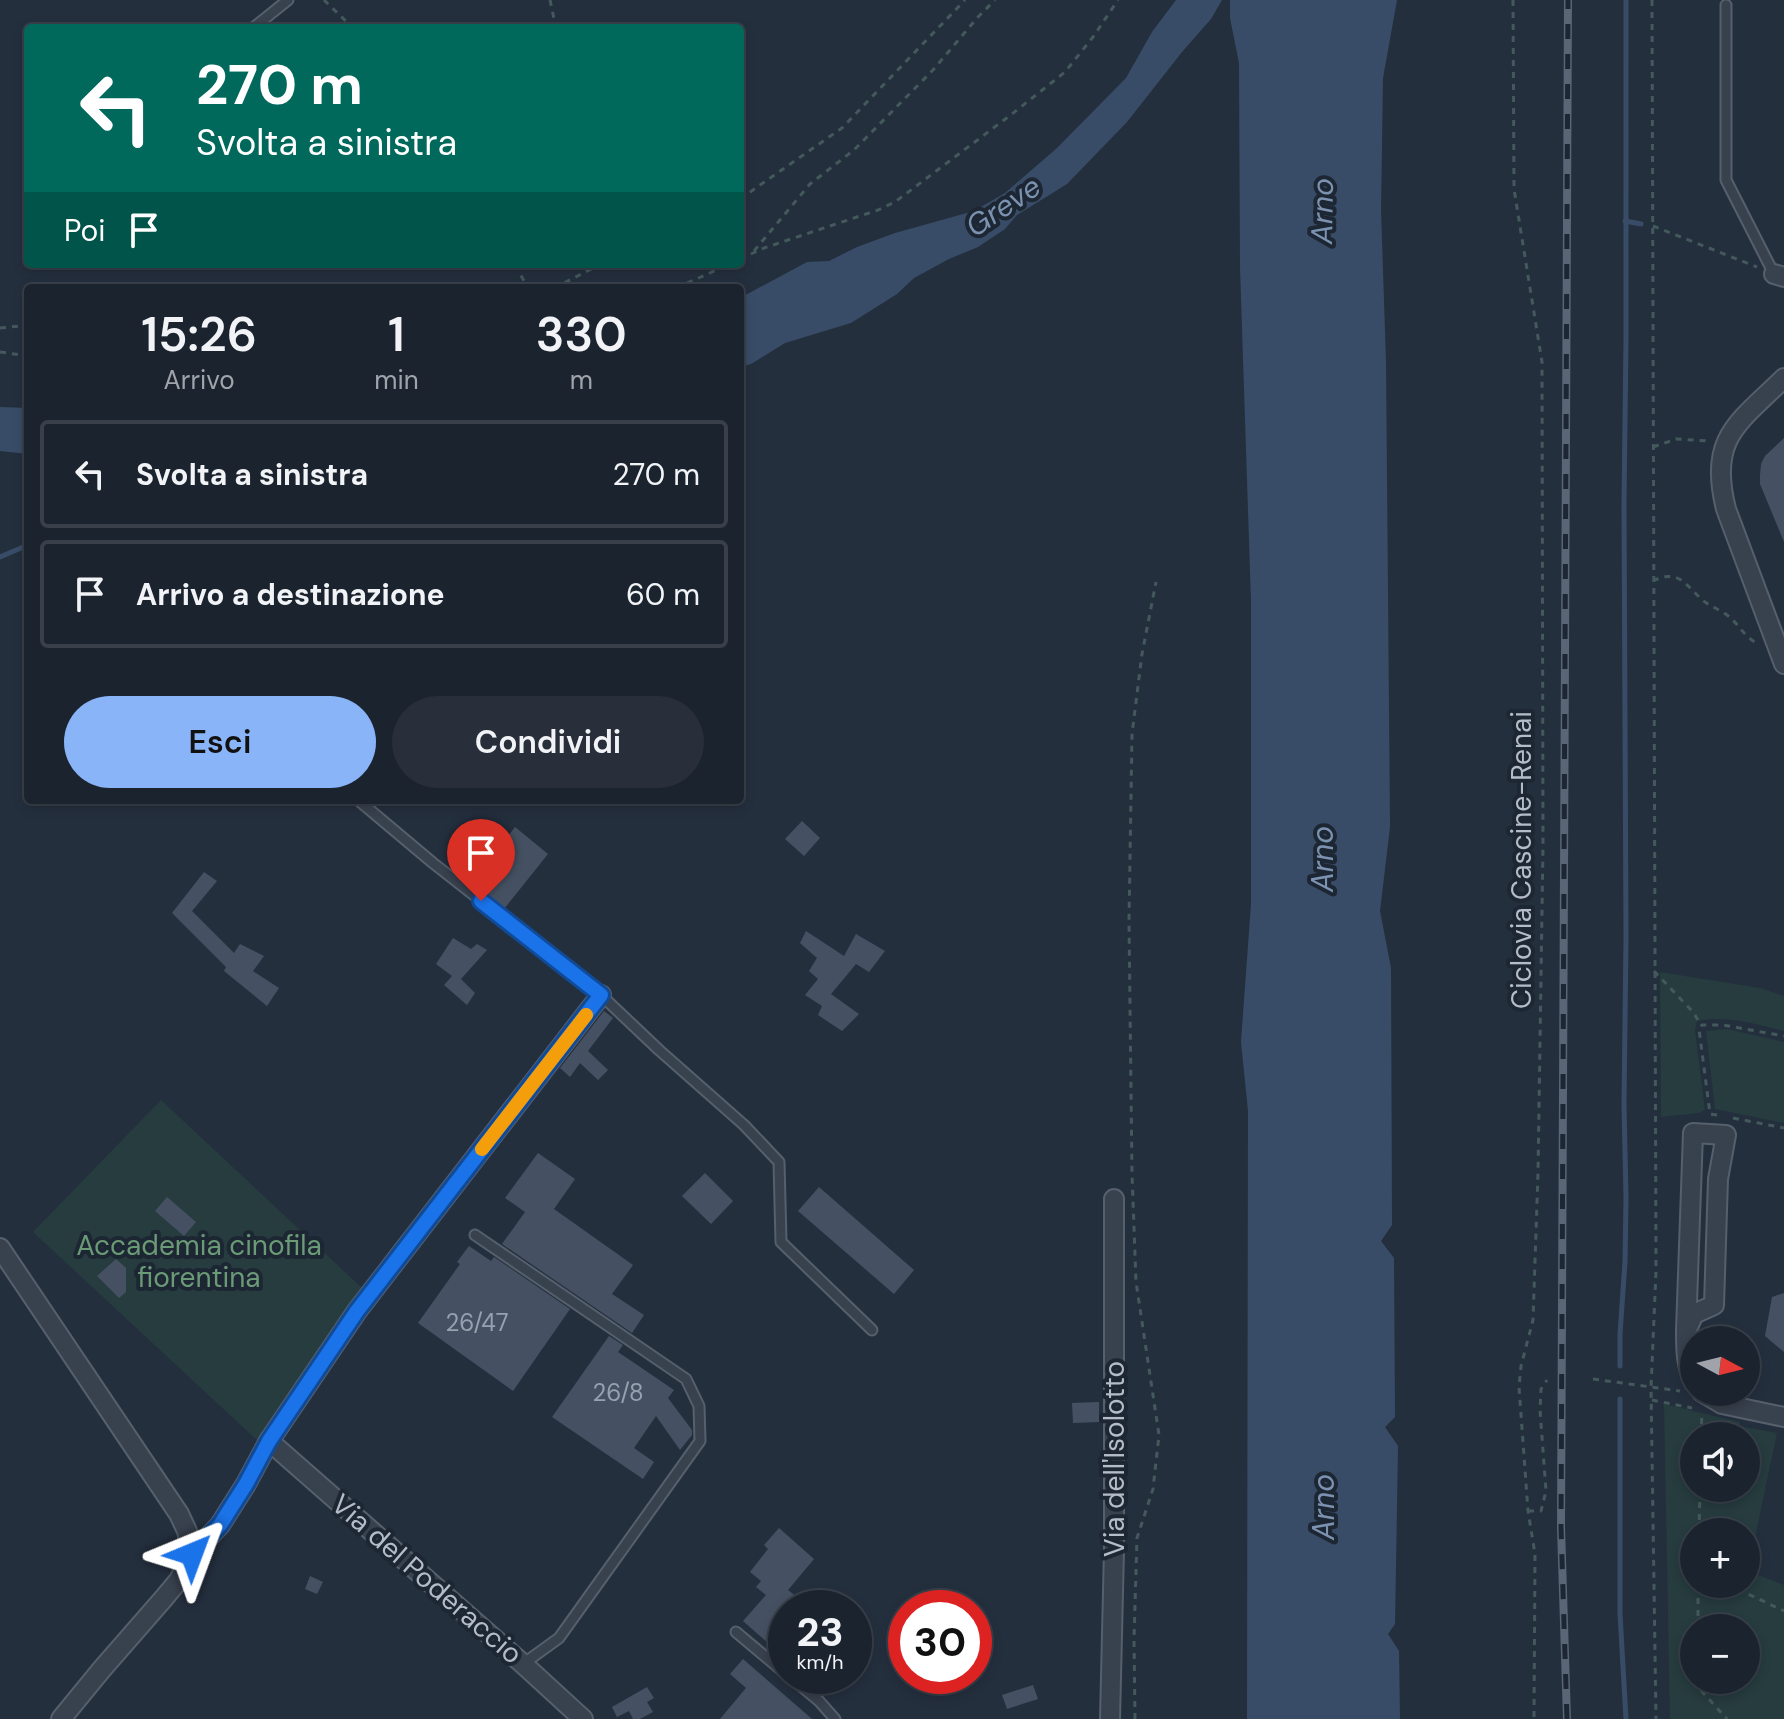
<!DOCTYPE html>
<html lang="it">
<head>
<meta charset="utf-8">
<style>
  body { margin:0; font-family:"DM Sans",sans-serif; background:#282f3a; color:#f1f3f6; height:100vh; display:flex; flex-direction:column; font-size:30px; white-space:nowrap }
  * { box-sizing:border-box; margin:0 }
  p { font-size:26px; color:#a0a4aa }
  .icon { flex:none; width:44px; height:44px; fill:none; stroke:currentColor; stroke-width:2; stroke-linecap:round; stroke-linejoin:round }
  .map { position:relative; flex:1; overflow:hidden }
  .drawer { position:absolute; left:24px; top:284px; width:720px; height:520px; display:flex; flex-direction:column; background:#1b232e; border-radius:8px; box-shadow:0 4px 12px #0003,0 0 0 2px #39404a }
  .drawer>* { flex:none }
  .hud { position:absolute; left:24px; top:24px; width:720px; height:244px; border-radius:8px; box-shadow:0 4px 12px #0003,0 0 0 2px #39404a; background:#00695c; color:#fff; overflow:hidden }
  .needle { width:52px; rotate:97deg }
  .buttons { position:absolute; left:1680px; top:1326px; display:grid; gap:16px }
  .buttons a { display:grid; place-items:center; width:80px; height:80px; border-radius:50%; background:#1b232e; box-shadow:0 4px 12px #0003,0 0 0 2px #39404a; font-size:40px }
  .speed { position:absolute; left:768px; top:1590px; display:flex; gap:16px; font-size:40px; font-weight:700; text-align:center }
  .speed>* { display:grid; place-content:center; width:104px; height:104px; border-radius:50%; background:#1b232e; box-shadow:0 4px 12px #0003,0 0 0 2px #39404a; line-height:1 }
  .speed small { font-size:20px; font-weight:400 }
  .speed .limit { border:12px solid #d22; background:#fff; color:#111 }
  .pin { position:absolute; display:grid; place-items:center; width:68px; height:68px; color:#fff; margin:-82px -34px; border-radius:50% 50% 50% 0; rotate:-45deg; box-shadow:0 0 8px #0007 }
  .pin .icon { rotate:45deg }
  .me { position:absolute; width:88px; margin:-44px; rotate:44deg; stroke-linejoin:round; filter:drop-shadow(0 0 6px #0008) }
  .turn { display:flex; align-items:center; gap:28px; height:168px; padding:0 40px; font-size:36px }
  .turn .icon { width:104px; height:104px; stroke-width:2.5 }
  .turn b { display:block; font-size:56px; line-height:68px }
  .then { display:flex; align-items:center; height:76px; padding:0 40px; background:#0003; gap:16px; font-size:30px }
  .eta { display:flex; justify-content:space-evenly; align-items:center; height:136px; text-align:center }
  .eta b { font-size:48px; font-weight:600; line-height:56px }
  .action { display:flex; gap:16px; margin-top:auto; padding:16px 40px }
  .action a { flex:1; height:92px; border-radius:48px; background:#8ab4f8; color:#111; font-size:32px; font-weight:600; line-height:92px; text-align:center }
  .action a+a { background:#282f3a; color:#f1f3f6 }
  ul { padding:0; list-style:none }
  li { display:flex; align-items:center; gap:24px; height:108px; margin:0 16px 12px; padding:0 24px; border:4px solid #39404a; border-radius:8px }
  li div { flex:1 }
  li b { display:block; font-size:30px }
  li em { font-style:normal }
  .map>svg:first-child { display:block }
</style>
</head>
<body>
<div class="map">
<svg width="1784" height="1719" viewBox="0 0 1784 1719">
  <rect width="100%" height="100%" fill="#242f3e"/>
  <g fill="#263c3f" fill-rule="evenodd">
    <path d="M1660,972L1760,988L1784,996V1031C1756,1024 1725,1015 1697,1021L1695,1030L1705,1110L1699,1113L1661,1117Z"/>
    <path d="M1727,1029L1784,1042V1123L1715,1109L1706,1031Z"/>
    <path d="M161,1100L362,1288L258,1441L33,1232Z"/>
    <path d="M1664,1404L1740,1422V1426L1777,1433L1748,1571L1784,1585V1719H1670ZM1746,1436V1488H1694V1436ZM1746,1532V1584H1694V1532ZM1694,1628H1746V1680H1694Z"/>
  </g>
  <g fill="#394c67">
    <path d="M1176,0H1222L1211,19L1182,52L1127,122L1067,184L1017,215L1005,229L978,247L949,259L914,278L897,294L851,323L785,343L751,364L740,367V298L807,262L829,261L857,247L895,233L974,211L1005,193L1057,148L1126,78L1152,32Z"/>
    <path d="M1230,0H1397L1383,78L1381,210L1386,362L1390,827L1380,911L1391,968L1392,1225L1381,1241L1394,1258L1395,1417L1385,1427L1398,1446L1395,1624L1388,1634L1399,1651L1400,1719H1247L1248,1111L1241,1042L1251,904V601L1240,267L1239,63L1230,18Z"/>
    <path d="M0,407L28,408V454L0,451Z"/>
  </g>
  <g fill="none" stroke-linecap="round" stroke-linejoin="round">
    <g stroke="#394c67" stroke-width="5">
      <path d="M1625,221L1641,224"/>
      <path d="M0,557L28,545"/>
      <path d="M1620,1366V1334L1625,1262L1626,1198L1624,1105L1626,938L1624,504L1626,339V0"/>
      <path d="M1620,1399V1614L1626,1719"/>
    </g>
  </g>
  <g fill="#455162">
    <path d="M1784,438V542L1760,484V475L1761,464L1765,456Z"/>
    <path d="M802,821L820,838L804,856L785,839Z"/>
    <path d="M515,827L548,854L504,909L471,883Z"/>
    <path d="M204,872L217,881L192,911L234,953L240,944L264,956L253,971L279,988L267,1006L224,971L226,967L172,913Z"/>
    <path d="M806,931L844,956L856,934L885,951L869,972L856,964L831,994L859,1014L842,1031L818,1015L822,1006L805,995L818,979L809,971L817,958L800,943Z"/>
    <path d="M453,938L471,949L477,944L487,950L461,979L475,993L467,1005L444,985L452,976L436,964Z"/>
    <path d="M604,1011L613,1018L588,1051L608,1070L598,1080L580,1063L570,1077L560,1068Z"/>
    <path d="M538,1153L575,1179L554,1209L633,1265L612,1294L644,1315L632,1333L502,1244L525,1212L505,1198Z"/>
    <path d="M705,1173L733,1201L711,1224L682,1196Z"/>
    <path d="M819,1187L914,1270L894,1294L798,1211Z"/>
    <path d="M167,1197L196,1222L184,1236L155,1211Z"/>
    <path d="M469,1246L491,1261L494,1257L570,1309L513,1391L418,1323L460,1264L457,1262Z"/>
    <path d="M116,1259L126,1268V1292L119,1298L97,1276Z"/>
    <path d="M1784,1293V1352L1765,1336L1772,1297Z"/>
    <path d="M609,1336L623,1345L618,1352L674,1390L668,1398L692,1430V1435L680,1450L656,1416L634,1448L654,1462L643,1479L552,1417Z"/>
    <path d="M1099,1402V1422L1073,1423L1072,1403Z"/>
    <path d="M779,1528L814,1559L788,1590L811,1608H786V1659L743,1621L766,1595L756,1587L761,1581L750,1572L768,1549L764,1545Z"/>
    <path d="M310,1576L323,1582L317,1594L305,1589Z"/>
    <path d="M743,1659L812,1719H720L746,1688L730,1674Z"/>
    <path d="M1033,1685L1038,1699L1007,1709L1002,1695Z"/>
    <path d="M647,1687L654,1698L647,1702L653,1712L640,1719H633L629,1711L617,1717L612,1707Z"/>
  </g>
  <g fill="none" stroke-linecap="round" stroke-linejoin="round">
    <defs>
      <g id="lane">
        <path d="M1726,5V180L1774,274"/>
        <path d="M253,28L288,0"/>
        <path d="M358,800L433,863L601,995L659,1050L744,1125L779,1162L781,1242L872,1330"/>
        <path d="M475,1235L686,1379L699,1406L700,1441L559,1638L523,1664"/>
        <path d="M736,1632L786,1674"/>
        <path d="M789,1676L819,1701L835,1719"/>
      </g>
      <g id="street">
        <path d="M1774,274L1784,277"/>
        <path d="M1784,378C1738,423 1708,438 1726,509L1784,664"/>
        <path d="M0,1248L179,1514L187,1531L192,1554"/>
        <path d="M1686,1331L1694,1314L1714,1305L1718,1179L1726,1135L1693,1133L1686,1331C1686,1349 1686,1365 1694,1382"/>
        <path d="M1702,1392L1722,1404L1784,1417"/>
        <path d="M269,1441L523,1664L583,1719"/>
        <path d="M61,1719L102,1669L164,1598L179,1580L192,1554L220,1525L246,1484L269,1441L357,1311L601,995"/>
        <path d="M1110,1719L1114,1549V1199"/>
      </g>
    </defs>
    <use href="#lane" stroke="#565f6c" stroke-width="13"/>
    <use href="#street" stroke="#565f6c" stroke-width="22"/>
    <g stroke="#44595c" stroke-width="3" stroke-dasharray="6 6" stroke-linecap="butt">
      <path d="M324,0L353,28"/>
      <path d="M550,0L556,28"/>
      <path d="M1513,0L1514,189L1542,362L1543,846L1538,1173L1533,1320L1521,1366L1519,1387L1528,1511L1535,1554L1534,1719"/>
      <path d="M1652,0L1656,1271L1651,1388L1656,1719"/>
      <path d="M740,199L842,128L965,0"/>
      <path d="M1653,226L1757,267"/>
      <path d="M754,251L810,184L854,150L933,70L978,17L995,0"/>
      <path d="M740,259L764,248L878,210L895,202L1012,114L1065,72L1093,37L1118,0"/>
      <path d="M519,264V272L528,288"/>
      <path d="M554,288L601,264"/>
      <path d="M676,288L730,264"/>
      <path d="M0,328L21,326L28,328"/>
      <path d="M0,352L28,356"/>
      <path d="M1653,447L1676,439L1708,441"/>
      <path d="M1653,581C1680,567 1687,588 1705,602C1712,607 1720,610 1727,615C1740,625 1742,635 1758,644"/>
      <path d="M1654,971L1693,1012L1701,1025"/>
      <path d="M1717,1115L1710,1114L1699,1029L1702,1025H1723L1784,1036"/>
      <path d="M1733,1118L1784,1128"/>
      <path d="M1593,1379L1680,1391"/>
      <path d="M1652,1400L1692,1408"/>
      <path d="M1701,1436L1702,1413"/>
      <path d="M1528,1511H1541L1546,1491L1540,1410L1541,1389L1547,1380"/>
      <path d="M1699,1532L1700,1488"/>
      <path d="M1727,1584L1784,1611"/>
      <path d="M1698,1628V1584"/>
      <path d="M1697,1680V1686L1727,1719"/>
      <path d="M1135,1719L1134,1639L1137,1538L1153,1489L1159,1435L1136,1282L1132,1174L1129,921L1132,734L1142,654L1156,582"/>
    </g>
    <use href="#lane" stroke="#38414e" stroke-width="9"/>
    <use href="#street" stroke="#38414e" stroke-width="18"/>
    <defs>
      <path id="rail" d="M1567,1719L1561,1527L1568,0"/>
    </defs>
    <use href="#rail" stroke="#5a6575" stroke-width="8"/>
    <use href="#rail" stroke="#1d2633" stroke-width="5" stroke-dasharray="15" stroke-linecap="butt"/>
  </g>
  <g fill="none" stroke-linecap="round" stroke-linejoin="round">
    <defs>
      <path id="route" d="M192,1554L220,1525L246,1484L269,1441L357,1311L601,995L481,901"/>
    </defs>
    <use href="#route" stroke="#114b97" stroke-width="20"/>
    <use href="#route" stroke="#1a73e8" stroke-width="14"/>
    <path stroke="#f59e0b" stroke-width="14" d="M482,1149L586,1015"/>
  </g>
  <g text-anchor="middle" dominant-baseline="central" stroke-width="8" stroke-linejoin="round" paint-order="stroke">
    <g font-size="24" fill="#98a1af">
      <text x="477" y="1322">26/47</text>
      <text x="618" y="1392">26/8</text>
    </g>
    <g font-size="28" fill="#b4bcc9" stroke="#1d2633">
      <text transform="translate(1521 860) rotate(-90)">Ciclovia Cascine-Renai</text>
      <text transform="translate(1114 1459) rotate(-90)">Via dell'Isolotto</text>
      <text transform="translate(427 1579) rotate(41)">Via del Poderaccio</text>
    </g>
    <g font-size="28" fill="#6b9a76" stroke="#1d2633">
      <text x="199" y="1245">Accademia cinofila<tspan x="199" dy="32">fiorentina</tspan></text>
    </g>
    <g font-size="30" font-style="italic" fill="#7c92b1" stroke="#1d2633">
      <text transform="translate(1003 206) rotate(-34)">Greve</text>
      <text transform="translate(1322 211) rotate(-89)">Arno</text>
      <text transform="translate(1322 859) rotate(-90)">Arno</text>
      <text transform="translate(1323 1507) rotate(-90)">Arno</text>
    </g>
  </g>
</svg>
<div class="buttons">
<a><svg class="needle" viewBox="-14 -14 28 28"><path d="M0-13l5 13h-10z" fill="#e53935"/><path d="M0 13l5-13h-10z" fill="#a0a4aa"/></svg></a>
<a><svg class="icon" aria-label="sound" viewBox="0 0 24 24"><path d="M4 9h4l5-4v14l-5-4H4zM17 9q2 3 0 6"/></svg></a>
<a>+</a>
<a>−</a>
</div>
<div class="speed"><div>23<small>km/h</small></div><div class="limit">30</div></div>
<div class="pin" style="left:481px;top:901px;background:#d93025"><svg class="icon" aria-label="arrive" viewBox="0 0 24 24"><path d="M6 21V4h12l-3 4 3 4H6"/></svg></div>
<svg class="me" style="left:192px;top:1554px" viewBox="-20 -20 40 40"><path d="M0-17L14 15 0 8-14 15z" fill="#1a73e8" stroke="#fff" stroke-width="4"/></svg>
<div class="hud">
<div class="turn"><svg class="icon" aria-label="left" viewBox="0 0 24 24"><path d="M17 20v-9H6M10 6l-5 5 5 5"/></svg><div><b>270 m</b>Svolta a sinistra</div></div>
<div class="then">Poi<svg class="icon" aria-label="arrive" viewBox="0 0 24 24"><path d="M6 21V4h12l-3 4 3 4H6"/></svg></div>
</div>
<section class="drawer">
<div class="eta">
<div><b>15:26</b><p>Arrivo</p></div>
<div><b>1</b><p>min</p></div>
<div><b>330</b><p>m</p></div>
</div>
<ul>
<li><svg class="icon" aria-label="left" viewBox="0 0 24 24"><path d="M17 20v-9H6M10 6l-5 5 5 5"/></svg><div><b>Svolta a sinistra</b></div><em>270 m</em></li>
<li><svg class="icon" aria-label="arrive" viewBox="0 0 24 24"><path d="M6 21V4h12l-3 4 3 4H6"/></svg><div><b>Arrivo a destinazione</b></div><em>60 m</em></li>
</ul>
<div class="action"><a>Esci</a><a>Condividi</a></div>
</section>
</div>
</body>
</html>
